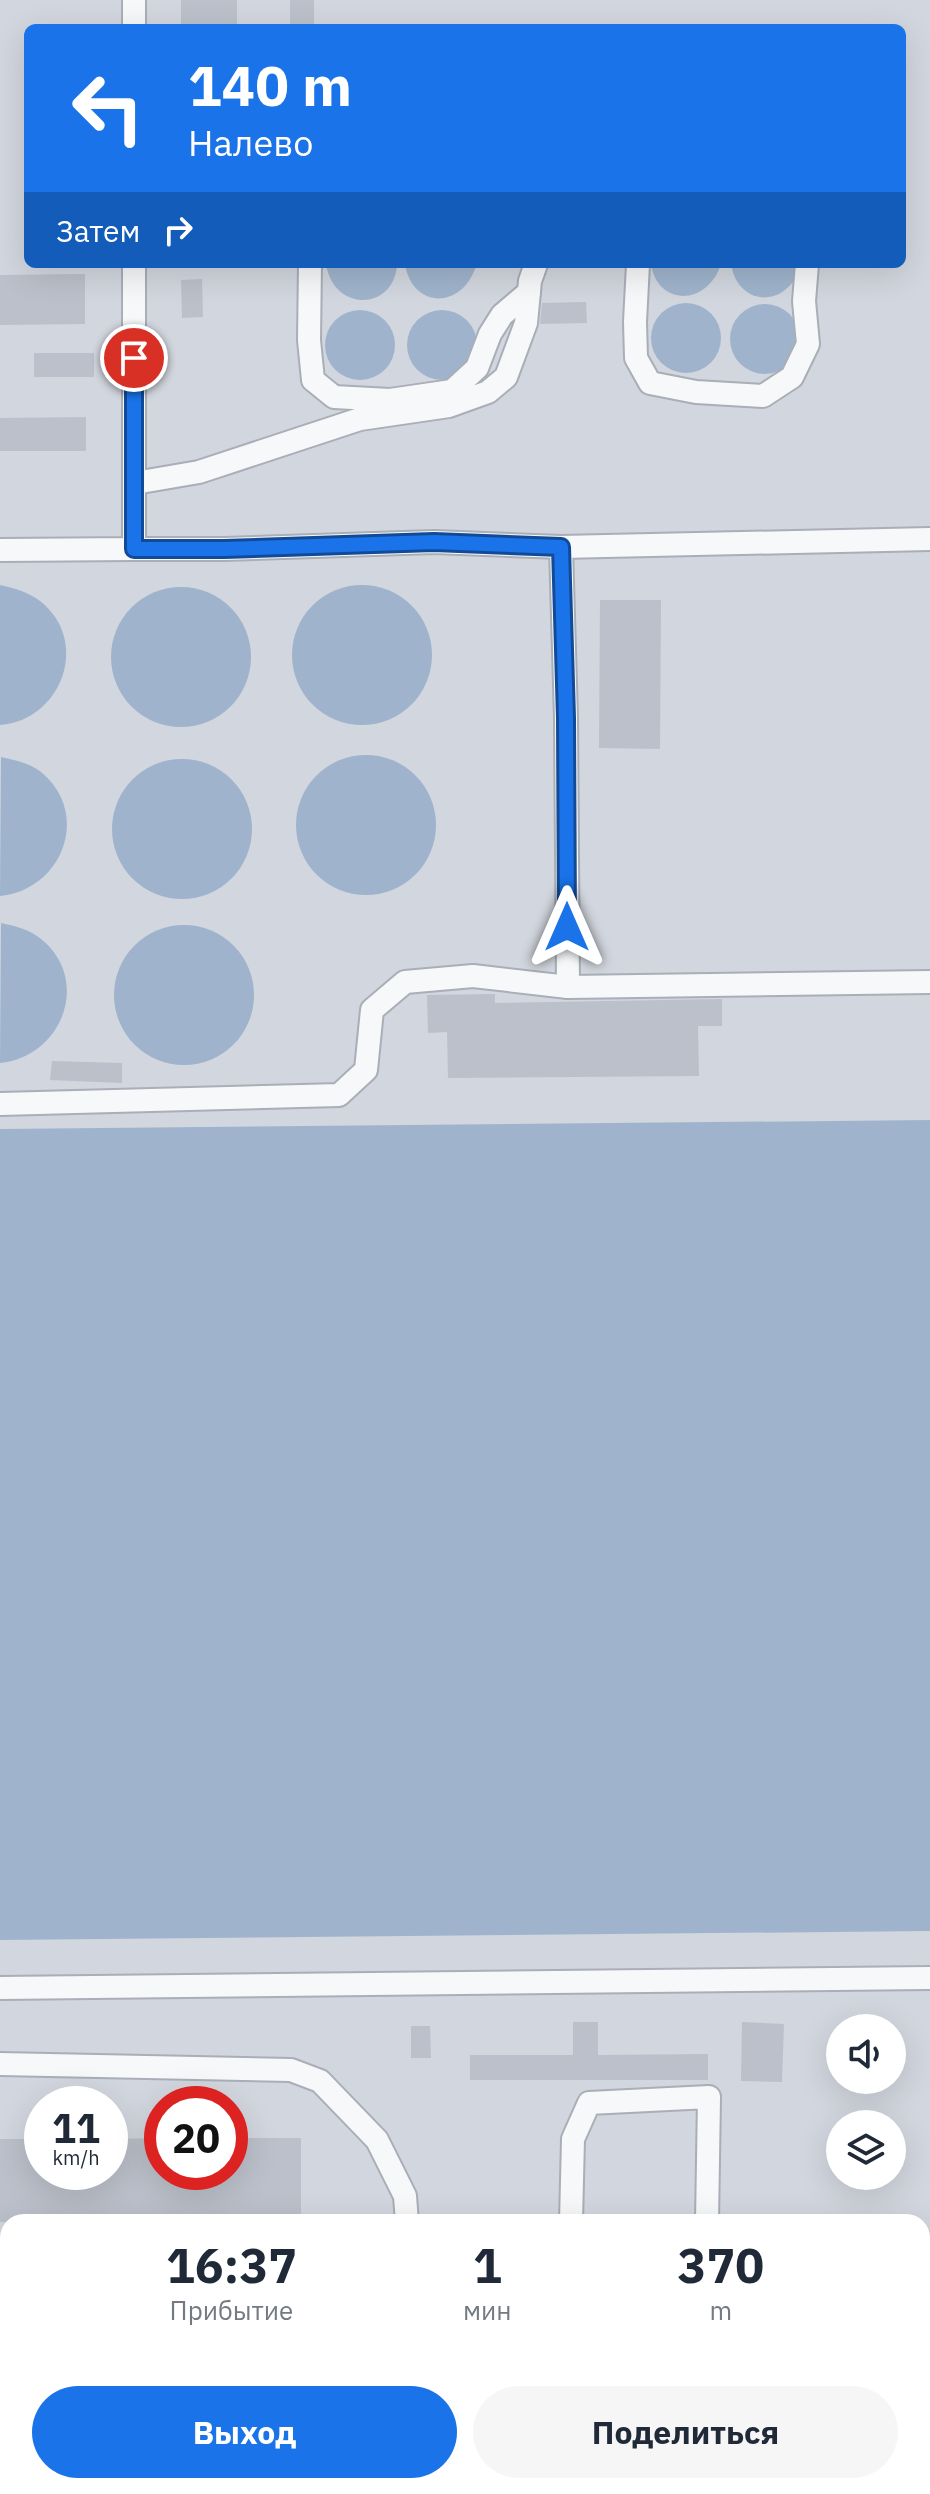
<!DOCTYPE html>
<html lang="ru">
<head>
<meta charset="utf-8">
<style>
  body { margin:0; font-family:"IBM Plex Sans",sans-serif; background:#f6f6f7; color:#1f2937; height:100vh; display:flex; flex-direction:column; font-size:30px; white-space:nowrap }
  * { box-sizing:border-box; margin:0 }
  p { font-size:26px; color:#747a83 }
  .icon { flex:none; width:44px; height:44px; fill:none; stroke:currentColor; stroke-width:2; stroke-linecap:round; stroke-linejoin:round }
  .map { position:relative; flex:1; overflow:hidden }
  .side { position:absolute; left:0px; top:2214px; width:930px; height:280px; display:flex; flex-direction:column; background:#fff; border-radius:24px 24px 0 0; box-shadow:0 8px 32px #0002 }
  .side>* { flex:none }
  .guide { position:absolute; left:24px; top:24px; width:882px; height:244px; border-radius:12px; box-shadow:0 8px 32px #0002; background:#1a73e8; color:#fff; overflow:hidden }
  .buttons { position:absolute; left:826px; top:2014px; display:grid; gap:16px }
  .buttons a { display:grid; place-items:center; width:80px; height:80px; border-radius:50%; background:#fff; box-shadow:0 8px 32px #0002; font-size:40px }
  .speed { position:absolute; left:24px; top:2086px; display:flex; gap:16px; font-size:40px; font-weight:700; text-align:center }
  .speed>* { display:grid; place-content:center; width:104px; height:104px; border-radius:50%; background:#fff; box-shadow:0 8px 32px #0002; line-height:1 }
  .speed small { font-size:20px; font-weight:400 }
  .speed .limit { border:12px solid #d22; background:#fff; color:#111 }
  .pin { position:absolute; display:grid; place-items:center; width:68px; height:68px; color:#fff; margin:-34px; border:4px solid #fff; border-radius:50%; box-shadow:0 2px 8px #0007 }
  .me { position:absolute; width:88px; margin:-44px; rotate:0deg; stroke-linejoin:round; filter:drop-shadow(0 0 6px #0008) }
  .turn { display:flex; align-items:center; gap:28px; height:168px; padding:0 32px; font-size:36px }
  .turn .icon { width:104px; height:104px; stroke-width:2.5 }
  .turn b { display:block; font-size:56px; line-height:68px }
  .then { display:flex; align-items:center; height:76px; padding:0 32px; background:#0003; gap:16px; font-size:30px }
  .eta { display:flex; justify-content:space-evenly; align-items:center; height:136px; text-align:center }
  .eta b { font-size:48px; font-weight:700; line-height:56px }
  .cta { display:flex; gap:16px; margin-top:auto; padding:16px 32px }
  .cta a { flex:1; height:92px; border-radius:48px; background:#1a73e8; color:#fff; font-size:32px; font-weight:700; line-height:92px; text-align:center }
  .cta a+a { background:#f6f6f7; color:#1f2937 }
  .map>svg:first-child { display:block }
</style>
</head>
<body>
<div class="map">
<svg width="930" height="2494" viewBox="0 0 930 2494">
  <rect width="100%" height="100%" fill="#e4e7ec"/>
  <path fill="#d2d6de" fill-rule="evenodd" d="M0,0H930V2494H0ZM28,28H902V264H28ZM840,2028H892V2080H840ZM42,2104H110V2172H42ZM162,2104H230V2172H162ZM840,2124H892V2176H840ZM8,2222H922V2486H8Z"/>
  <g fill="#9fb4cc">
    <path d="M326,264H397C395,310 334,314 326,264Z"/>
    <path d="M405,264H475L476,266C462,310 412,309 405,264Z"/>
    <path d="M651,264H721C707,307 657,306 651,264Z"/>
    <path d="M731,264H801C789,309 738,308 731,264Z"/>
    <circle cx="686" cy="338" r="35"/>
    <circle cx="765" cy="339" r="35"/>
    <circle cx="360" cy="345" r="35"/>
    <circle cx="442" cy="345" r="35"/>
    <path d="M0,585C14,588 28,592 40,601C91,641 62,720 0,725Z"/>
    <circle cx="362" cy="655" r="70"/>
    <circle cx="181" cy="657" r="70"/>
    <circle cx="366" cy="825" r="70"/>
    <path d="M1,757C15,760 29,763 41,772C92,814 62,890 0,896Z"/>
    <circle cx="182" cy="829" r="70"/>
    <path d="M1,923C15,926 29,929 41,939C92,980 62,1057 0,1063Z"/>
    <circle cx="184" cy="995" r="70"/>
    <path d="M930,1120V1931L0,1940V1129Z"/>
  </g>
  <g fill="#bbc0ca">
    <rect x="181" y="0" width="56" height="28"/>
    <rect x="290" y="0" width="24" height="27"/>
    <path d="M85,274V324L0,325V275Z"/>
    <path d="M202,279L203,317L182,318L181,280Z"/>
    <path d="M586,302L587,323L540,324L542,303Z"/>
    <rect x="34" y="353" width="60" height="24"/>
    <path d="M86,417V451H0V418Z"/>
    <path d="M600,600H661L660,749L599,748Z"/>
    <path d="M495,994V1003L722,999V1026H698L699,1076L448,1078L447,1032L428,1033L427,995Z"/>
    <path d="M52,1061L122,1063V1083L50,1080Z"/>
    <path d="M573,2022H598V2055L708,2054V2080H470V2055H573Z"/>
    <path d="M742,2022L784,2024L782,2082L741,2081Z"/>
    <path d="M411,2026H430L431,2058H411Z"/>
    <path d="M162,2138V2172H230V2138H301V2222H0V2139H42V2172H110V2139Z"/>
  </g>
  <g fill="none" stroke-linecap="round" stroke-linejoin="round">
    <defs>
      <g id="minor">
        <path d="M134,0V28"/>
        <path d="M310,264L309,340L313,380L334,397L390,400L452,391L477,368L490,334L502,315L529,292"/>
        <path d="M638,264L635,322L636,358L650,383L696,392L763,396L792,377L808,344L804,301L807,264"/>
        <path d="M135,483L199,472L360,419L449,406L488,392L506,377L526,323L530,281L536,264"/>
        <path d="M561,547L566,718L568,987"/>
        <path d="M134,549H224L434,542L561,547L930,539"/>
        <path d="M0,550L134,549V264"/>
        <path d="M0,1104L339,1095L366,1070L372,1010L405,982L473,976L568,987L930,982"/>
        <path d="M0,1988L930,1978"/>
        <path d="M0,2064L291,2070L320,2081L377,2140L405,2196L407,2222"/>
        <path d="M571,2222L573,2139L589,2103L709,2097L707,2222"/>
        <path d="M0,2338H8"/>
        <path d="M922,2373H930"/>
        <path d="M0,2454L8,2455"/>
        <path d="M403,2486L427,2494"/>
        <path d="M562,2486L563,2494"/>
        <path d="M807,2486L808,2494"/>
      </g>
    </defs>
    <use href="#minor" stroke="#a9aeb7" stroke-width="26"/>
    <use href="#minor" stroke="#f7f8fa" stroke-width="22"/>
  </g>
  <g fill="none" stroke-linecap="round" stroke-linejoin="round">
    <defs>
      <path id="route" d="M134,358V549H224L434,542L561,547L566,718L567,927"/>
    </defs>
    <use href="#route" stroke="#114b97" stroke-width="20"/>
    <use href="#route" stroke="#1a73e8" stroke-width="14"/>
  </g>
</svg>
<div class="buttons">
<a><svg class="icon" aria-label="sound" viewBox="0 0 24 24"><path d="M4 9h4l5-4v14l-5-4H4zM17 9q2 3 0 6"/></svg></a>
<a><svg class="icon" aria-label="layers" viewBox="0 0 24 24"><path d="M12 4l9 5-9 5-9-5zM3 14l9 5 9-5"/></svg></a>
</div>
<div class="speed"><div>11<small>km/h</small></div><div class="limit">20</div></div>
<div class="pin" style="left:134px;top:358px;background:#d93025"><svg class="icon" aria-label="arrive" viewBox="0 0 24 24"><path d="M6 21V4h12l-3 4 3 4H6"/></svg></div>
<svg class="me" style="left:567px;top:927px" viewBox="-20 -20 40 40"><path d="M0-17L14 15 0 8-14 15z" fill="#1a73e8" stroke="#fff" stroke-width="4"/></svg>
<div class="guide">
<div class="turn"><svg class="icon" aria-label="left" viewBox="0 0 24 24"><path d="M17 20v-9H6M10 6l-5 5 5 5"/></svg><div><b>140 m</b>Налево</div></div>
<div class="then">Затем<svg class="icon" aria-label="right" viewBox="0 0 24 24"><path d="M7 20v-9h11M14 6l5 5-5 5"/></svg></div>
</div>
<section class="side">
<div class="eta">
<div><b>16:37</b><p>Прибытие</p></div>
<div><b>1</b><p>мин</p></div>
<div><b>370</b><p>m</p></div>
</div>
<div class="cta"><a>Выход</a><a>Поделиться</a></div>
</section>
</div>
</body>
</html>
